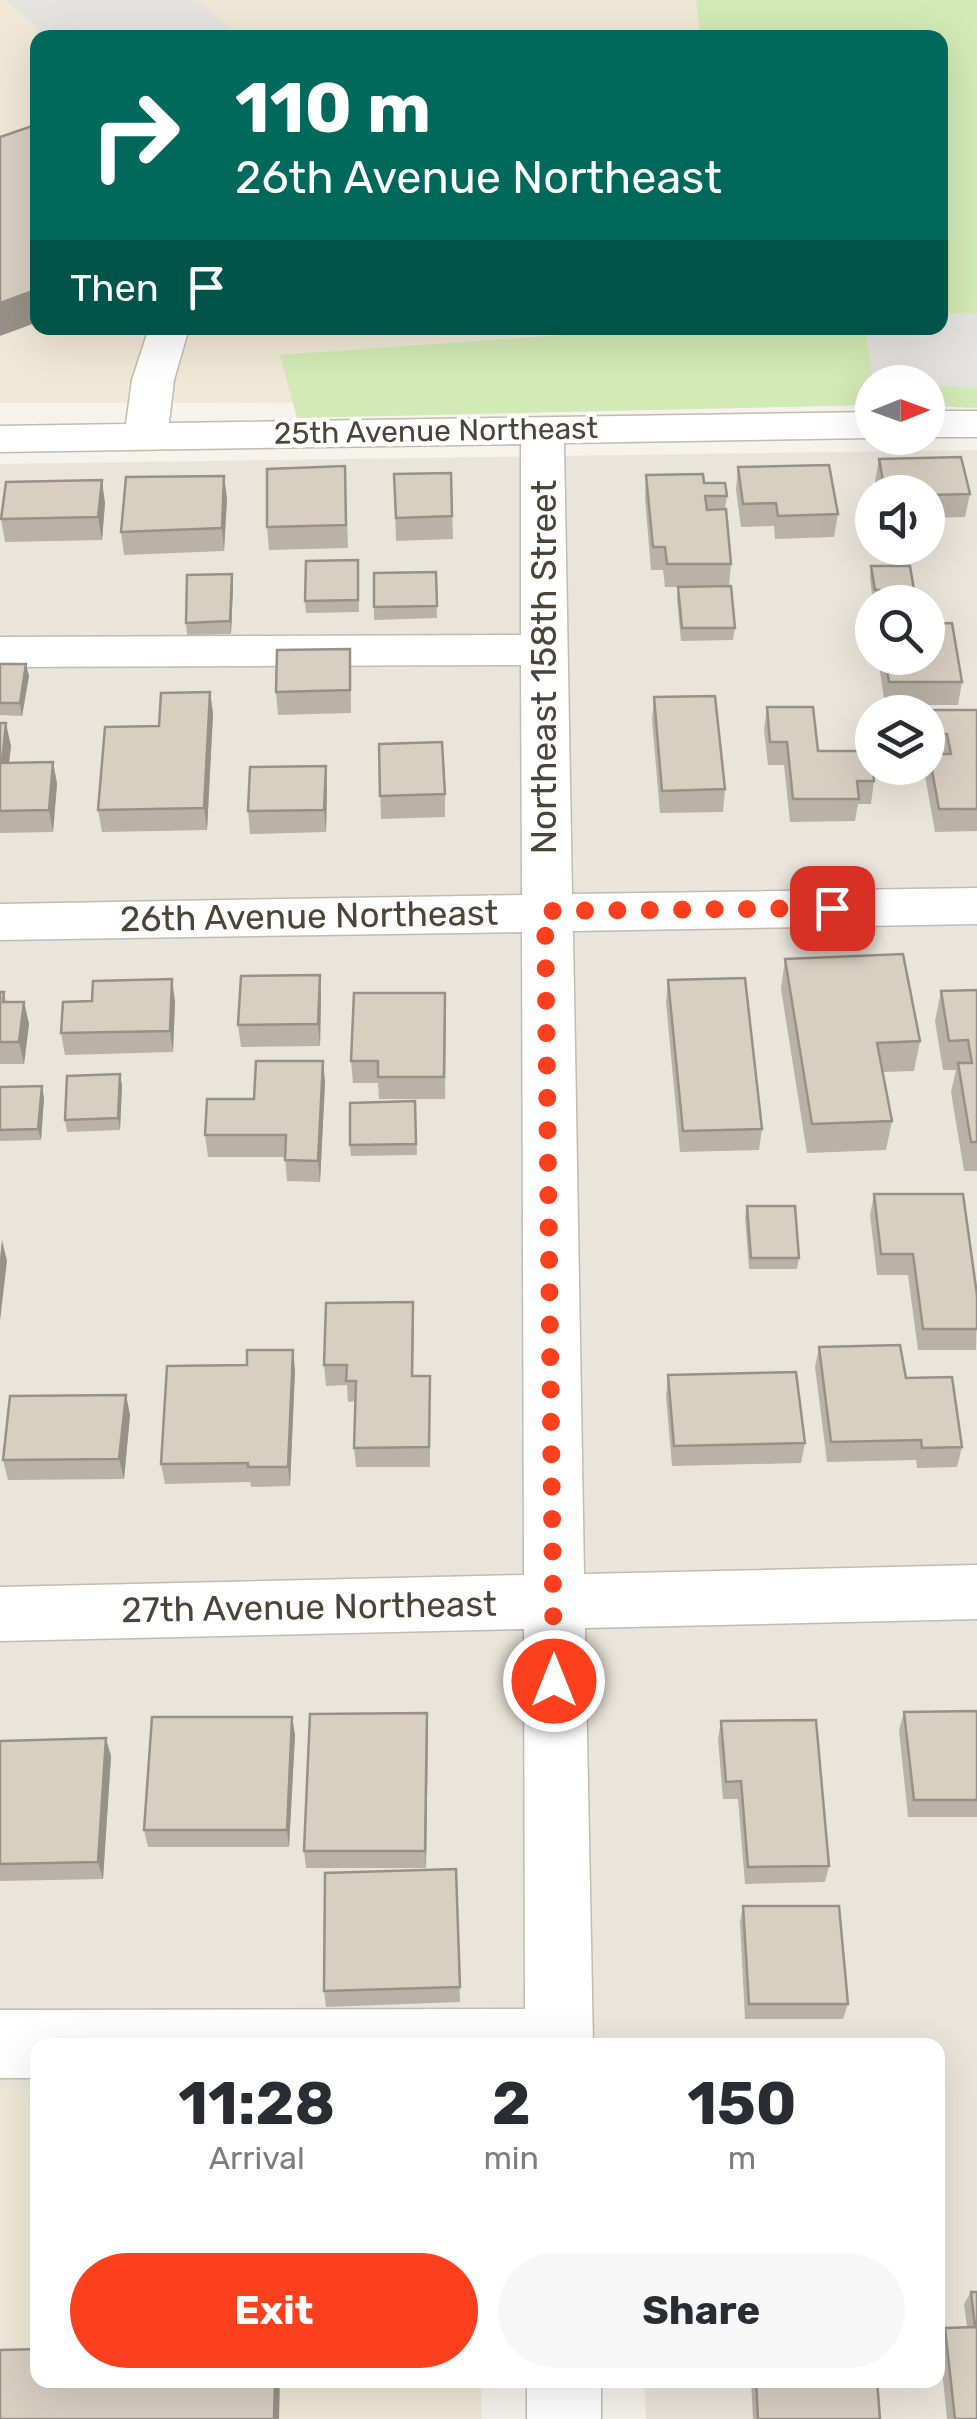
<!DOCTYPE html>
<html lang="en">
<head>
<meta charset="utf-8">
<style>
  body { margin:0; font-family:Rubik,sans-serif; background:#f7f7f7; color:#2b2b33; height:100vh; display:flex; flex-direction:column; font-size:38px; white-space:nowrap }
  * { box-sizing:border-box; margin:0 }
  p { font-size:32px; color:#7c7c81 }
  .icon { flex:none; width:55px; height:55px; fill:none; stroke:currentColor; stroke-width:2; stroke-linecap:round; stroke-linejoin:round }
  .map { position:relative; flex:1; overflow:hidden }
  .sheet { position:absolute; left:30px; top:2038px; width:915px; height:350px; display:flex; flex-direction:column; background:#fff; border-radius:20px; box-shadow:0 10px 40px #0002 }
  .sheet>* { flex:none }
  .banner { position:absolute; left:30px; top:30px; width:918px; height:305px; border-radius:20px; box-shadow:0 10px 40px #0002; background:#00695c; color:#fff; overflow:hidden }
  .needle { width:65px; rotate:89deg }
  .controls { position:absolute; left:855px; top:365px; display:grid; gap:20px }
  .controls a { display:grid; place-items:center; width:90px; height:90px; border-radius:50%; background:#fff; box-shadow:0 10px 40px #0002; font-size:50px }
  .pin { position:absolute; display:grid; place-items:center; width:85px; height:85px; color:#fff; margin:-42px; border-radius:20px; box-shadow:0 5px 15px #0006 }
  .me { position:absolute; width:110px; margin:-55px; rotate:0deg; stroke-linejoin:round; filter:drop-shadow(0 0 8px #0008) }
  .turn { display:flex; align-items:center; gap:35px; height:210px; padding:0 40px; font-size:45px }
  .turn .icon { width:130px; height:130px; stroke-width:2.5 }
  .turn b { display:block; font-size:70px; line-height:85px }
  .then { display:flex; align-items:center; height:95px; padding:0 40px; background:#0003; gap:20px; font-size:38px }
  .eta { display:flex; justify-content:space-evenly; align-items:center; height:170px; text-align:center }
  .eta b { font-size:60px; font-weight:700; line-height:70px }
  .cta { display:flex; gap:20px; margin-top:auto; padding:20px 40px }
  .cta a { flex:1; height:115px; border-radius:60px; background:#fc3f1d; color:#fff; font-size:40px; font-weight:700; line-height:115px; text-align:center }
  .cta a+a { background:#f7f7f7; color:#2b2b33 }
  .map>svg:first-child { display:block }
</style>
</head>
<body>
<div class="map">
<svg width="977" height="2419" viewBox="0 0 977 2419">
  <rect width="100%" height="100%" fill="#f6f3ec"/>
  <path fill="#eae5da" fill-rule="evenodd" d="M977,450V2419H646L644,2380H938V2045H38L37,2089L0,2090V464ZM872,492H928V548H872ZM872,602H928V658H872ZM872,712H928V768H872Z"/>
  <g fill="#efe8d6">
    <path d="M0,0H696L700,37L38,38V328H736L745,402L0,403Z"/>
    <path d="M37,2089L38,2380H481L482,2419H0V2090Z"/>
  </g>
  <path fill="#d2eab5" d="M696,0H977V408L928,406V382H872V405L297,418L280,355L577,334V328H940V38L700,37Z"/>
  <g fill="#e5e3e0">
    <path d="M7,0H196L240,37H47Z"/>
    <path d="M940,313H977V388L873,382L865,328H940Z"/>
  </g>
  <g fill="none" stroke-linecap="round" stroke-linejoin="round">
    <defs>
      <g id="minor">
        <path d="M149,328H189L174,380L169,423L872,412V438L564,443L572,894L977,888V924L573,931L584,1574L977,1565V1619L585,1628L593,2045H38V2078H0V2010L525,2009L524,1629L0,1641V1587L524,1575L522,932L0,940V904L522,895L521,665L0,667V637L521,635V444L0,452V426L126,424L132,380Z"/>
        <rect x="928" y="411" width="49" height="26"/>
        <rect x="527" y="2380" width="74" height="39"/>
      </g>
    </defs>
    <use href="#minor" stroke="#c2bbae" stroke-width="3"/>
    <use href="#minor" fill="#fff" fill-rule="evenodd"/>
  </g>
  <g fill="#bab2a6">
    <path d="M879,459L970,494L965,517L928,518V524V492H877L875,482Z"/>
    <path d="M345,466L348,548L269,550L267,527Z"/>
    <path d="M738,467L838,514L834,537L775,539L774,526L741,527L736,490Z"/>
    <path d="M451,473L453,539L396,541L394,474Z"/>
    <path d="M646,475L704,483L727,496L725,509L731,564L729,586L735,628L733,640L681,641L677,599L678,587H665L663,570H651L645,498Z"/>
    <path d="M227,498L224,551L124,555L121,532Z"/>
    <path d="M105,503L102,540L5,542L1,519Z"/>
    <path d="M358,560L359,612L306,613L305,601Z"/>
    <path d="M871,566L914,590L912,602H873L870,578Z"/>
    <path d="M436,572L437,618L374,620V573Z"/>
    <path d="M233,586L231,634L187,635L186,623Z"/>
    <path d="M350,649L351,713L278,715L276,692Z"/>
    <path d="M878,658H928L962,682L958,705H885Z"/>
    <path d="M0,664L29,676L22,716L0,715Z"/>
    <path d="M210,692L213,714L207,830L102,832L98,810L159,726Z"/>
    <path d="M654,697L725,789L723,812L660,813L652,720Z"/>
    <path d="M767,707L818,751L874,781L871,804H858L855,821L790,822L784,765H768L764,730Z"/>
    <path d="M928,710H977V831L935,832L925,776L929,757L928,752Z"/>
    <path d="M0,723L11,746L9,763L53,762L57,784L53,832L0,833Z"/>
    <path d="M379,744L445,794V817L381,819Z"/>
    <path d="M326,766L327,789L326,832L250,834L248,811Z"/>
    <path d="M785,959L920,1041L914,1071L883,1072L892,1121L886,1150L807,1153L781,989Z"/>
    <path d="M668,980L762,1129L759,1150L680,1152L666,1002Z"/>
    <path d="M977,990V1171H964L951,1092L956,1070H943L935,1021L941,991Z"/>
    <path d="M0,992H4L6,1002H24L29,1024L24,1064H0Z"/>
    <path d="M321,997L320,1046L241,1047L238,1025Z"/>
    <path d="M92,1001H175L173,1052L65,1055L61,1033Z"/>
    <path d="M446,1015L445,1099H379L378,1083H353L351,1061Z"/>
    <path d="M323,1061L325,1083L320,1182L287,1181L285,1157H208L205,1135L254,1099Z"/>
    <path d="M122,1085L120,1130L67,1132L65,1120Z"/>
    <path d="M0,1087L44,1098L41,1140L0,1141Z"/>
    <path d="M415,1101L417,1155L351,1156L350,1145Z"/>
    <path d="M874,1194L977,1295L976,1350H918L908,1275H877L870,1215Z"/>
    <path d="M747,1206L799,1258L797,1269H749L745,1217Z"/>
    <path d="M414,1323L413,1376H430V1467H356L354,1448L356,1401L348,1402L347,1385L326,1386L324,1365Z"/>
    <path d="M819,1347L906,1378L962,1447L957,1467L917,1468L916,1460L827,1462L815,1367Z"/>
    <path d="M295,1370L290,1486L251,1487L250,1482L165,1484L161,1464Z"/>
    <path d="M668,1375L805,1443L801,1463L672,1466L666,1396Z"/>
    <path d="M126,1395L130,1415L124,1479L8,1480L3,1460Z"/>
    <path d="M977,1711V1817H908L899,1730L904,1712Z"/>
    <path d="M427,1713L426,1868H306L304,1851Z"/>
    <path d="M292,1717L295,1735L289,1847H148L144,1830Z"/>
    <path d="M721,1721L829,1866L825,1882L745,1884L738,1799H723L718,1739Z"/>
    <path d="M0,1741L111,1756L103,1879L0,1881Z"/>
    <path d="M456,1869L460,2002L326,2007L324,1991Z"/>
    <path d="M743,1906L848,2004L843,2019H745L740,1922Z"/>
    <path d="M971,2292H977V2419H947L939,2340L945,2328L967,2327L964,2304Z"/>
    <path d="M751,2380H877L880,2419H753Z"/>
  </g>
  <g fill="#979187">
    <path d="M38,289V322L0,336V303Z"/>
    <path d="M224,476L227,498L224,551L222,528Z"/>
    <path d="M102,480L105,503L102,540L98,517Z"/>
    <path d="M232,574L233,586L231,634L230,621Z"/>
    <path d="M26,664L29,676L22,716L20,703Z"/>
    <path d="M210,692L213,714L207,830L204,808Z"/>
    <path d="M6,723L11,746L6,785L2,763Z"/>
    <path d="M53,762L57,784L53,832L49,810Z"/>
    <path d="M326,766L327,789L326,832L324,810Z"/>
    <path d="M320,975L321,997L320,1046L318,1024Z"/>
    <path d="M172,979L175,1001L173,1052L170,1031Z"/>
    <path d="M24,1002L29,1024L24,1064L19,1042Z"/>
    <path d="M323,1061L325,1083L320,1182L318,1161Z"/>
    <path d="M120,1074L122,1085L120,1130L118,1118Z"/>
    <path d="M42,1086L44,1098L41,1140L38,1129Z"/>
    <path d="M2,1240L7,1261L0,1321V1258Z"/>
    <path d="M293,1350L295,1370L290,1486L288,1467Z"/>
    <path d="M126,1395L130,1415L124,1479L119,1459Z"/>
    <path d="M427,1713L428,1731L426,1868L425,1851Z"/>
    <path d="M292,1717L295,1735L289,1847L287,1830Z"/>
    <path d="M106,1738L111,1756L103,1879L98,1862Z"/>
    <path d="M275,2380H280L279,2419H274Z"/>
  </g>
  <g fill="#d8cfc1" stroke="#979187" stroke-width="2.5">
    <path d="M38,124V289L0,303V137Z"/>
    <path d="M961,457L970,494L929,495L931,504H928V492H885L879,459Z"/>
    <path d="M829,465L838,514L778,516L776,503L743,504L738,467Z"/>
    <path d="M345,466L346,525L267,527V469Z"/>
    <path d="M451,473L452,516L396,518L394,474Z"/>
    <path d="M703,474L704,483H725L727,496H705L707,510L726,509L731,564H667L665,547H653L646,475Z"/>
    <path d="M224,476L222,528L121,532L126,477Z"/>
    <path d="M102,480L98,517L1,519L6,482Z"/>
    <path d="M358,560V600L305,601L306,561Z"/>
    <path d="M871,566H910L914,590H875Z"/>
    <path d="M436,572L437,606L374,607V573Z"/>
    <path d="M232,574L230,621L186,623L187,575Z"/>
    <path d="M731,586L735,628H682L678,587Z"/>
    <path d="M952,623L962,682H889L885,658H928V624Z"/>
    <path d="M350,649V690L276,692L277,650Z"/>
    <path d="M0,664H26L20,703H0Z"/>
    <path d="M210,692L204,808L98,810L105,727L159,726L161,693Z"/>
    <path d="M715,696L725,789L662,791L654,697Z"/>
    <path d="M767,707H813L818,751H871L874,781H857L859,799H793L787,742H770Z"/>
    <path d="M928,710H977V809H939L929,754H951L947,734H933Z"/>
    <path d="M0,723H6L2,763L53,762L49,810L0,811Z"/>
    <path d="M442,742L445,794L380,796L379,744Z"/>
    <path d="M326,766L324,810L248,811L250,767Z"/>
    <path d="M903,954L920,1041L877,1043L892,1121L812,1124L785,959Z"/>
    <path d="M320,975L318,1024L238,1025L241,976Z"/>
    <path d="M745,978L762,1129L683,1131L668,980Z"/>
    <path d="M172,979L170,1031L61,1033L63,1002L92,1001L93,981Z"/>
    <path d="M977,990V1142H971L958,1063H972L968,1040L949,1041L941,991Z"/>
    <path d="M0,992H4L3,1002H24L19,1042H0Z"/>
    <path d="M354,993H445L444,1077H378V1061H351Z"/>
    <path d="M256,1061H323L318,1161L285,1160L286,1135H205L207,1099H254Z"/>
    <path d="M120,1074L118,1118L65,1120L67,1076Z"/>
    <path d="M42,1086L38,1129L0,1130V1087Z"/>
    <path d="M415,1101L416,1144L350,1145V1103Z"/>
    <path d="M874,1194H963L977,1295V1329H923L913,1254H881Z"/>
    <path d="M747,1206H795L799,1258H751Z"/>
    <path d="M413,1302L412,1376H430L429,1447L354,1448L356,1381H346L347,1365H324L326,1303Z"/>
    <path d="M900,1345L906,1378L952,1377L962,1447L922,1448L921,1440L831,1442L819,1347Z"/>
    <path d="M247,1350H293L288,1467H248V1463L161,1464L167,1366L247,1365Z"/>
    <path d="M796,1372L805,1443L674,1446L668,1375Z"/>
    <path d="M126,1395L119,1459L3,1460L10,1396Z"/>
    <path d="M977,1711V1800H914L904,1712Z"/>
    <path d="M427,1713L425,1851H304L310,1714Z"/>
    <path d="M152,1717H292L287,1830H144Z"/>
    <path d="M816,1720L829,1866L748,1867L741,1781L726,1782L721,1721Z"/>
    <path d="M106,1738L98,1862L0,1864V1741Z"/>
    <path d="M456,1869L460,1987L324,1991L325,1873Z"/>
    <path d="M743,1906H839L848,2004H749Z"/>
    <path d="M971,2292H977V2419H955L945,2328L975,2327Z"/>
    <path d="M38,2349V2380H275L274,2419H0V2350Z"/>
    <path d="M756,2380H877L880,2419H758Z"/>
  </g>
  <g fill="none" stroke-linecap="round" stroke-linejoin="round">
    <path stroke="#fc3f1d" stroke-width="18" stroke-dasharray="0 32.4" d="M554,1681L545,911L832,908"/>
  </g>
  <g text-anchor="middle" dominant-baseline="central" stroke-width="9" stroke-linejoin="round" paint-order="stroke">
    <g font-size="30" fill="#4b4439" stroke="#fff">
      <text transform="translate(436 431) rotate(-1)">25th Avenue Northeast</text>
    </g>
    <g font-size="35" fill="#4b4439" stroke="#fff">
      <text transform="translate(544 667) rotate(-90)">Northeast 158th Street</text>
      <text transform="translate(309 916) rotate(-1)">26th Avenue Northeast</text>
      <text transform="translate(309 1607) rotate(-1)">27th Avenue Northeast</text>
    </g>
  </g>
</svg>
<div class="controls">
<a><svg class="needle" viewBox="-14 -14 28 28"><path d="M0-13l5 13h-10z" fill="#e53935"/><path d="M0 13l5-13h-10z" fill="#7c7c81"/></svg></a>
<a><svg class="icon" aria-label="sound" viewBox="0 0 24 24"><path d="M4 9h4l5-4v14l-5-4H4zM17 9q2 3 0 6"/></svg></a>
<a><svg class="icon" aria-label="search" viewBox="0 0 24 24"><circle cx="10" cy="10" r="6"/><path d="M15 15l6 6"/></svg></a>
<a><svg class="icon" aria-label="layers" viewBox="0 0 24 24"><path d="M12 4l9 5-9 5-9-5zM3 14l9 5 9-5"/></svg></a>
</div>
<div class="pin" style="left:832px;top:908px;background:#d93025"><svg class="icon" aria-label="arrive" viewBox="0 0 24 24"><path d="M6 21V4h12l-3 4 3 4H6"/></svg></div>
<svg class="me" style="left:554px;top:1681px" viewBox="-20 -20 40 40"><circle r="17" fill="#fc3f1d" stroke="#fff" stroke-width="3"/><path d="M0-11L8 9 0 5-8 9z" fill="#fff"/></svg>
<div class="banner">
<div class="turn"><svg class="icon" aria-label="right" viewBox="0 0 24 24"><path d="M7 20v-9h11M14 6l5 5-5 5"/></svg><div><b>110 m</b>26th Avenue Northeast</div></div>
<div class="then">Then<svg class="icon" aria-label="arrive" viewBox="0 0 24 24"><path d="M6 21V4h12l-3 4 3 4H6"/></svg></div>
</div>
<section class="sheet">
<div class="eta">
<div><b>11:28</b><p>Arrival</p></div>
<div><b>2</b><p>min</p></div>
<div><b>150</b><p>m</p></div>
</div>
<div class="cta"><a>Exit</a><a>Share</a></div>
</section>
</div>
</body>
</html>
